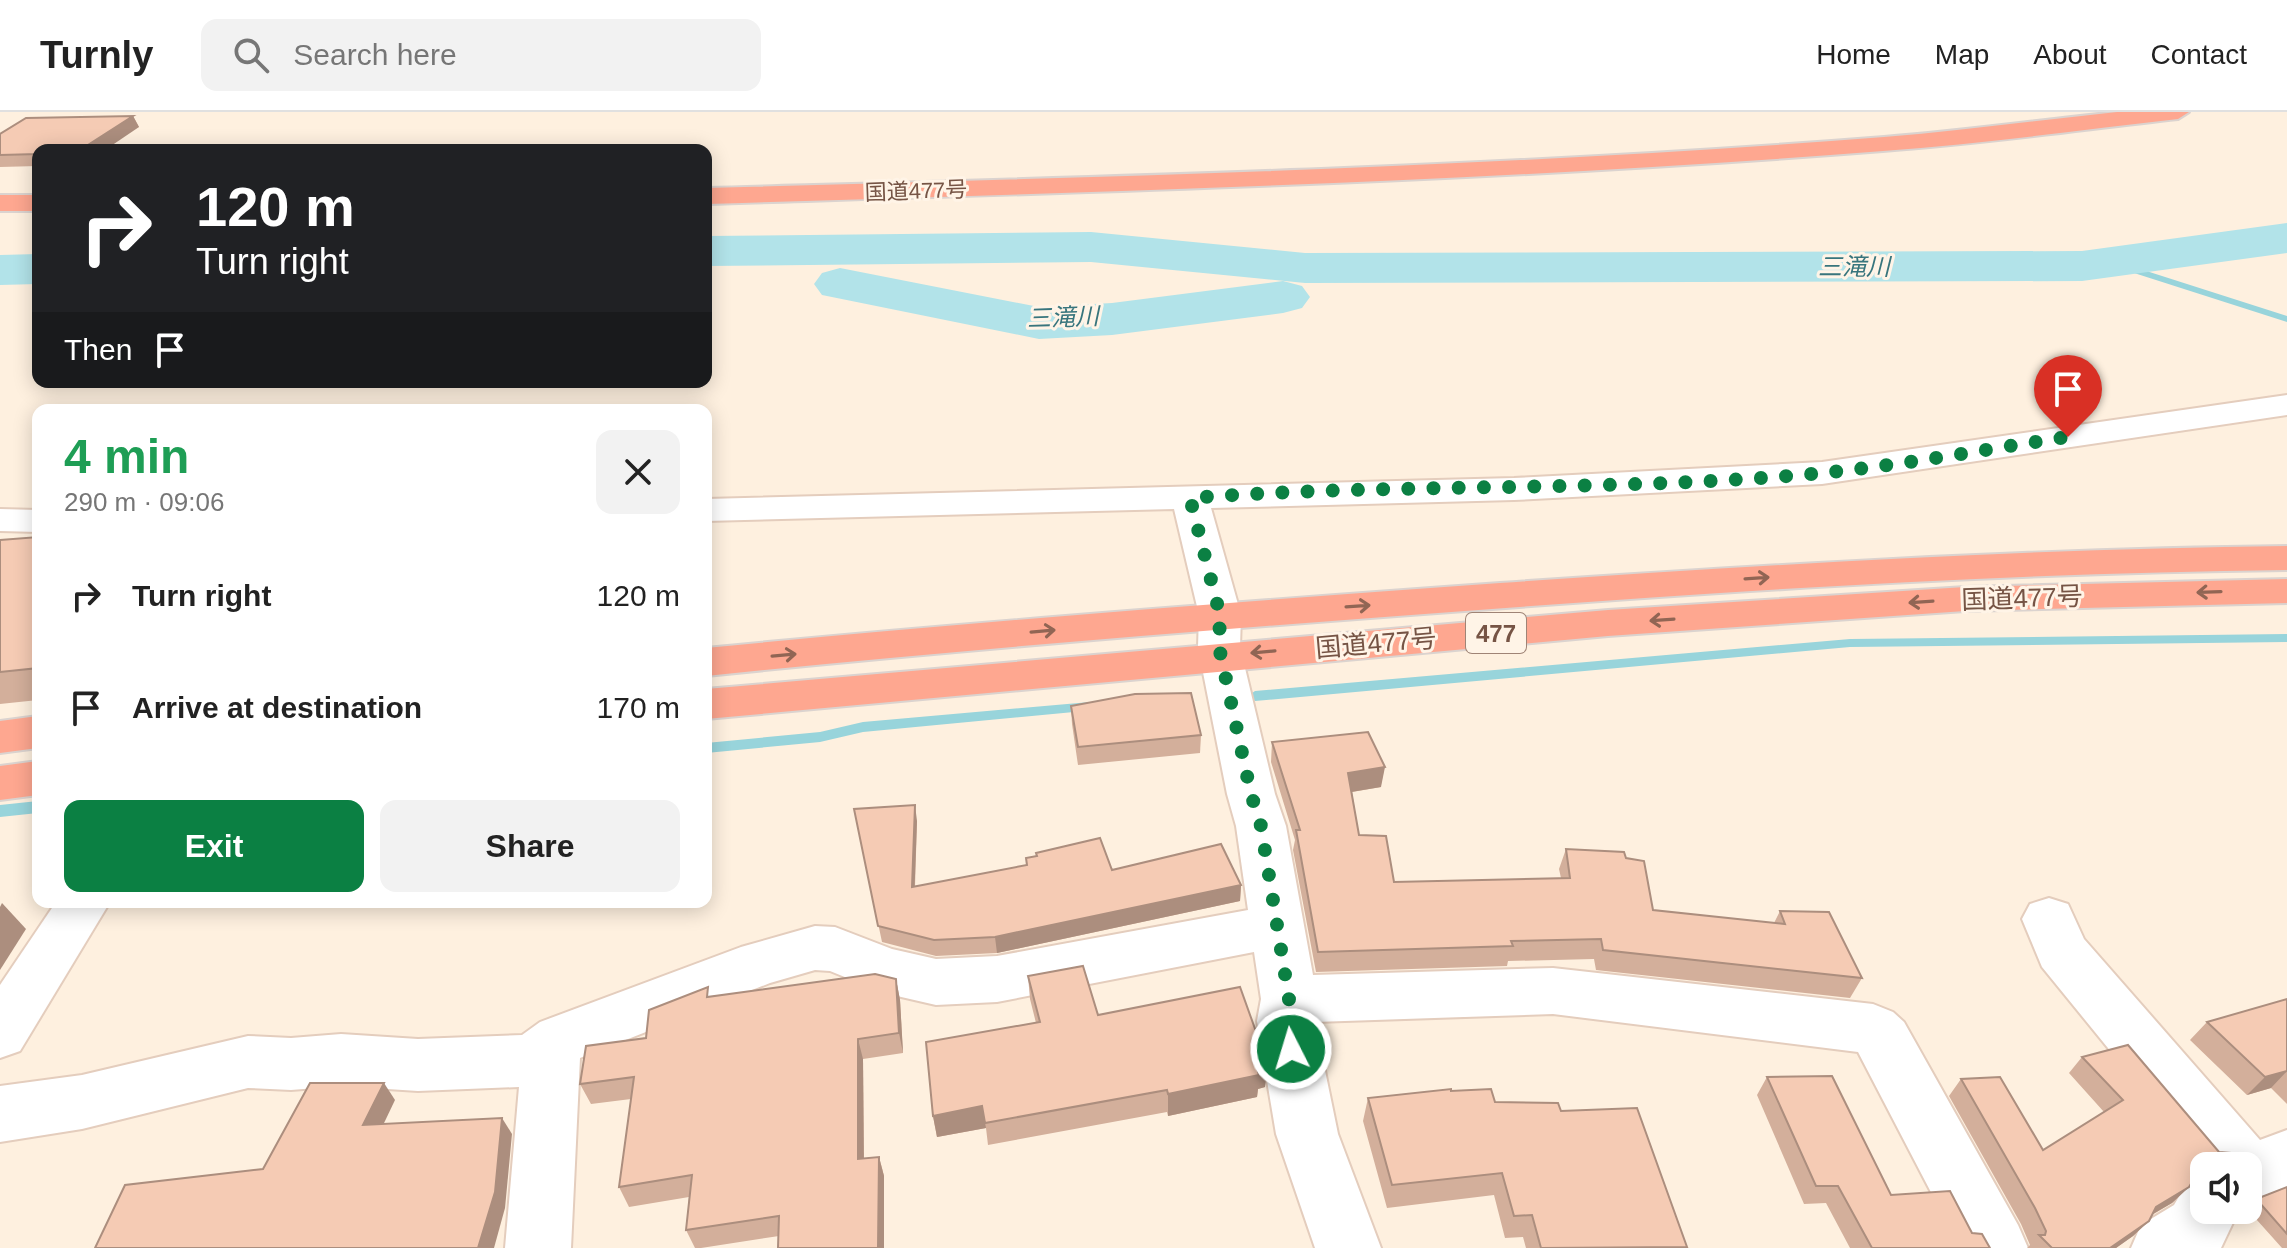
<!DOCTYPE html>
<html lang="en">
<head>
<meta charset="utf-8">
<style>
  body { margin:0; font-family:Helvetica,"Noto Sans JP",sans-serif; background:#f2f2f2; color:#222; height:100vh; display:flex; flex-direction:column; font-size:30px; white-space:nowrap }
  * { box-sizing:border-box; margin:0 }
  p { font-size:26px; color:#767676 }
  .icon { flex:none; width:44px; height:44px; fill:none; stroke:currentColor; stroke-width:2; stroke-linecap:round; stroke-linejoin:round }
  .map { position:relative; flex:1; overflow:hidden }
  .side { position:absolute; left:32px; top:292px; width:680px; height:504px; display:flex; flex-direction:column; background:#fff; border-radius:16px; box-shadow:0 4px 20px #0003 }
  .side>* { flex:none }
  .guide { position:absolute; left:32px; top:32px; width:680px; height:244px; border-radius:16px; box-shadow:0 4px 20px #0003; background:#202124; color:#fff; overflow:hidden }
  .controls { position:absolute; left:2190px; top:1040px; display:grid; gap:16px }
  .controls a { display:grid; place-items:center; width:72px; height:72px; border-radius:16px; background:#fff; box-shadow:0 4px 20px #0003; font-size:40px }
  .pin { position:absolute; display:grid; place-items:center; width:68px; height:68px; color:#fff; margin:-82px -34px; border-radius:50% 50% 50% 0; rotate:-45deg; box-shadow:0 0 8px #0007 }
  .pin .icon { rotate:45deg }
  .me { position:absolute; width:88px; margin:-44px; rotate:355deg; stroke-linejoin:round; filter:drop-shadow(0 0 6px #0008) }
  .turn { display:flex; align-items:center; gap:28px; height:168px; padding:0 32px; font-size:36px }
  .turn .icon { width:104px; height:104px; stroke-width:2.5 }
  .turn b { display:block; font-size:56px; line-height:68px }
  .then { display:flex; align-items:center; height:76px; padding:0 32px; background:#0003; gap:16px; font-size:30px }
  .round { display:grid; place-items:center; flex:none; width:84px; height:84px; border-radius:16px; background:#f2f2f2 }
  .headline { display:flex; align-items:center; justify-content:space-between; height:136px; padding:0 32px }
  h1 { font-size:48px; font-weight:700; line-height:60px; color:#1e9e55 }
  .cta { display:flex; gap:16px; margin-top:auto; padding:16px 32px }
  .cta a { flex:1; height:92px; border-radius:16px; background:#0b8043; color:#fff; font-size:32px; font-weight:700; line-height:92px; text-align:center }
  .cta a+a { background:#f2f2f2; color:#222 }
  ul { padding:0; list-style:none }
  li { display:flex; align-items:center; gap:24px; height:112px; padding:0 32px }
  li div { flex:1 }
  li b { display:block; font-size:30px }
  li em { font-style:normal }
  header { display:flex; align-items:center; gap:48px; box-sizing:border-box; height:112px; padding:0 40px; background:#fff; border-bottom:2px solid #e0e0e0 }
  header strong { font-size:38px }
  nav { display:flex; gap:44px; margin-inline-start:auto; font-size:28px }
  .search { width:560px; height:72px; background:#f2f2f2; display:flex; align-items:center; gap:20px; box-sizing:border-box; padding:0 28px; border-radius:16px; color:#767676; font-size:30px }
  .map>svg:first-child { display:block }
</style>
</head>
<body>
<header>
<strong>Turnly</strong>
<div class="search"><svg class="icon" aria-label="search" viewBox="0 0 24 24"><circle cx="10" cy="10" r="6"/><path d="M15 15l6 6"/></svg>Search here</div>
<nav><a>Home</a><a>Map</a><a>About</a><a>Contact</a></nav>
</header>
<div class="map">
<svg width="2287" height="1136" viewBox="0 0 2287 1136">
  <rect width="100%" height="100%" fill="#fef0df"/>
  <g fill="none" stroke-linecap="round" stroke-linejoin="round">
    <g fill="#98d4db" fill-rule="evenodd">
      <path d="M2106,148H2112L2287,204V210L2106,152Z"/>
      <path d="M2287,522V530L1850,535L1255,589L1248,584L1255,579L1850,527Z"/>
      <path d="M1090,590L1095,592L1097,595L1095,598L863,620L820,630L706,641V631L820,620L863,610Z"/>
      <path d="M38,689V701L0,705V693Z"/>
    </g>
    <g fill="#b2e3e9" fill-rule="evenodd">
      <path d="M2287,111V141L2082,169L1305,171L1091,150L706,154V124L1091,120L1305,141L2082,139Z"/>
      <path d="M38,142V172L0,173V143Z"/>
      <path d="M840,156L1039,195L1112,191L1283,169L1302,174L1310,185L1302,196L1283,201L1112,223L1039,227L822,183L814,172L822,161Z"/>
    </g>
    <defs>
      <g id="minor">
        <path d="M2287,283V303L1822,372L1514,388L1211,396L1241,503L1240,535L1275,682L1286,714L1313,863L1553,856L1873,892L1893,900L1904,910L2018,1113L2028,1136H1960L1858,940L1553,902L1315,910L1338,1022L1381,1136H1315L1276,1022L1257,909L1261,887L1254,840L997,890L936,893L884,881L830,859L815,858L770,871L580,946L571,1136H505L519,975L418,979L341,974L291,978L248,976L82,1017L0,1030V974L82,963L248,924L291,926L341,922L418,927L522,923L540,910L741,835L815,814L835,815L892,837L936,847L997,844L1248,798L1236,714L1227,682L1198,535L1199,503L1174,397L706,409V387L1514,366L1822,350Z"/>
        <path d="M0,397L38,398V420L0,419Z"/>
        <path d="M2049,786L2068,792L2084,827L2260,1028L2287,1018V1076L2248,1092V1054H2204L2042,855L2022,807L2030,792Z"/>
        <path d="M56,790H110L20,939L0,946V873Z"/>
        <path d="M2204,1068V1098H2239L2221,1136H2131L2141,1113L2174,1093L2184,1076Z"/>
      </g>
      <g id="highway">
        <path d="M2117,0H2189L2178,7C2080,18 1982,32 1883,39C1491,70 1099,80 706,92V76C1099,65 1492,56 1884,25C1962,19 2040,8 2117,0Z"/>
        <rect x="0" y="83" width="38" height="16"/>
        <path d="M2287,434V458C2021,461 1757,477 1492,497C1229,516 968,537 706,564V536C970,510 1235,490 1500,471C1762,453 2024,437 2287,434Z"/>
        <path d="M2287,467V491L1965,499L1608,524L706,607V577L1608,498L1965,475Z"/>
        <path d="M38,604V636L0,641V609Z"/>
        <path d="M38,649V683L0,688V654Z"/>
      </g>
    </defs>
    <use href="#minor" stroke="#e4cdbd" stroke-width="4"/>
    <use href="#highway" stroke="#dbd3cf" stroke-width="4"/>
    <use href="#minor" fill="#fff" fill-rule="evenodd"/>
    <use href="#highway" fill="#fea790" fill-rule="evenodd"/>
  </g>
  <g fill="#d3af9b">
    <path d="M133,4L139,15L38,38V54L0,55V22Z"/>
    <path d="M38,425V588L0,592V428Z"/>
    <path d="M1071,594L1201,623L1200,641L1078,653L1072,612Z"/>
    <path d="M1272,630L1381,675L1352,680L1359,723L1394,770L1561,766L1559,757L1566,737L1626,746L1653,798L1774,811L1780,799L1862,866L1850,886L1596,858L1594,847L1508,849L1507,854L1316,860L1293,738L1295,728L1271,650Z"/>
    <path d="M854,697L917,709L915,775L1026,753V746L1241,773L1240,789L997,841L936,844L882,830Z"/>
    <path d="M1028,864L1098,903L1265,975L1258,977L1257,985L1168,1004L1167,1000L988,1033L986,1016L937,1025L933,1004L1036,911L1030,887Z"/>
    <path d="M896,867L900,888L903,941L863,947L864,1047L879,1045L884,1064L779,1124L701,1136H695L686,1118L689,1085L629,1095L619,1075L631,987L591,992L580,972L712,884Z"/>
    <path d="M2287,887V992L2271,976L2247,983L2190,928L2207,910Z"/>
    <path d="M2082,945L2219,1040L2237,1048L2231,1054H2204V1067L2203,1065L2192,1070L2189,1075L2172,1091L2152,1103L2149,1109L2133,1124L2116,1136H2027L2030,1133L2021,1112L1949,984L1961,967L2043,1038L2104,1000L2069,961Z"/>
    <path d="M1767,965L1891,1083L1972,1121L1990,1136H1850L1826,1091L1804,1092L1757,983Z"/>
    <path d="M1451,979L1495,990L1561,999L1687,1136H1526L1523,1125L1505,1126L1494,1083L1387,1096L1363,1009L1368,986Z"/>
    <path d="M2287,1075V1136H2282L2248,1098V1084L2251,1081L2259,1086Z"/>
  </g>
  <g fill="#ac8e7e">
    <path d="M133,4L139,15L105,38H80Z"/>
    <path d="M1385,655L1381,675L1345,681L1348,661Z"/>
    <path d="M915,693L917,709L914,791L912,775Z"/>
    <path d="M1241,773L1240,789L997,841L995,825Z"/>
    <path d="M2,791L26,817L0,858V795Z"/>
    <path d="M896,867L900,888L903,941L899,921Z"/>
    <path d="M858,927L863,947L864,1067L858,1047Z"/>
    <path d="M1268,953L1265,975L1258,977L1257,985L1168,1004V982Z"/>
    <path d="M2287,959L2271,976L2247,983L2265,965Z"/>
    <path d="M384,971L395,988L375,1030L363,1013Z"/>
    <path d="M982,994L986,1016L937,1025L933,1004Z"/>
    <path d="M502,1006L512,1022L505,1096L494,1136H478Z"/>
    <path d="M879,1045L884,1064V1136H878Z"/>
    <path d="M2204,1055L2203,1065L2183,1073L2200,1057Z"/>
    <path d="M2189,1075L2172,1091L2139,1110L2156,1095Z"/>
    <path d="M2149,1109L2133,1124L2116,1136H2110Z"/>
  </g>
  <g fill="#f5cbb4" stroke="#ac8e7e" stroke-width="2">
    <path d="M133,4L80,38H38V42L0,43V22L26,6Z"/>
    <path d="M38,425L37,431H38V556L0,560V428Z"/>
    <path d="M1191,581L1201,623L1078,635L1071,594L1135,582Z"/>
    <path d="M1368,620L1385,655L1348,661L1359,723L1386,724L1394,770L1570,766L1566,737L1624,740L1626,746L1644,749L1653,798L1785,812L1780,799L1829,800L1862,866L1603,838L1601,827L1511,829L1513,834L1318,840L1296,718H1300L1272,630Z"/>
    <path d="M915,693L912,775L1027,753L1026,746L1037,744L1036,741L1100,726L1112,758L1221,732L1241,773L995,825L934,828L878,814L854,697Z"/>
    <path d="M1083,854L1098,903L1240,875L1268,953L1257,956L1259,963L1168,982L1167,978L985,1011L982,994L933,1004L926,930L1040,910L1028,864Z"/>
    <path d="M875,862L896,867L899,921L858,927V1047L879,1045L878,1136H778L779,1104L686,1118L692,1063L619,1075L634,965L580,972L586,934L646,926L649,898L708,875L707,885Z"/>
    <path d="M2287,887V959L2265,965L2207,910Z"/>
    <path d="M2128,933L2219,1040L2231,1041L2237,1048L2228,1054H2223L2220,1049L2208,1054H2204V1055L2200,1057L2189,1075L2156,1095L2149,1109L2110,1136H2052L2039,1123H2045L2046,1119L2035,1096L1961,967L2000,965L2043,1038L2123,988L2082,945Z"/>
    <path d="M1832,964L1891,1083L1950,1079L1972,1121L1982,1122L1990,1136H1872L1838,1074H1816L1767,965Z"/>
    <path d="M310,971H384L363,1013L502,1006L495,1080L478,1136H95L125,1073L263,1057Z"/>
    <path d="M1451,977V979L1491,977L1495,990L1558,991L1561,999L1637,996L1687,1135L1541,1136L1532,1103L1514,1104L1502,1061L1392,1073L1368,986Z"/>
    <path d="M2287,1075V1122L2251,1081L2255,1080L2259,1086Z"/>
  </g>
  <defs><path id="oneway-shaft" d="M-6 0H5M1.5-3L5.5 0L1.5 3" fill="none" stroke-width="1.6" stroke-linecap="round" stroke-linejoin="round" transform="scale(2)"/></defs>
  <g stroke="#916554">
    <use href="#oneway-shaft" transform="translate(1757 466) rotate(-4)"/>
    <use href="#oneway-shaft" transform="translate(2209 480) rotate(178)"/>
    <use href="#oneway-shaft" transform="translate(1921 490) rotate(176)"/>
    <use href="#oneway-shaft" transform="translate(1358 494) rotate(-4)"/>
    <use href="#oneway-shaft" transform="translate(1662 508) rotate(176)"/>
    <use href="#oneway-shaft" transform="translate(1043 519) rotate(-5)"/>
    <use href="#oneway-shaft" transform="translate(1263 540) rotate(175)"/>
    <use href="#oneway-shaft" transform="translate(784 543) rotate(-5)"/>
  </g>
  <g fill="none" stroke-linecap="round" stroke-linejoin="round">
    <path stroke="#0b8043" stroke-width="14" stroke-dasharray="0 25.2" d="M1291,937L1286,909L1289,887L1261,714L1251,682L1219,535L1220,503L1190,386C1400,370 1612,381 1822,361C1904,353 1986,337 2068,325"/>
  </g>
  <g text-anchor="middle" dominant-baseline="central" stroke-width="6" stroke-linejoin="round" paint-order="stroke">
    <g font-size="22" fill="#765445" stroke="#fff4e7">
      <text transform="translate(916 79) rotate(-2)">国道477号</text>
    </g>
    <g font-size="24" font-style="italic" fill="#38757d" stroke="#fff4e7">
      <text x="1854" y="154">三滝川</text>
      <text transform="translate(1063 205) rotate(-2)">三滝川</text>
    </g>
    <rect fill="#fff4e7" stroke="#9f8476" stroke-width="2" x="1466" y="501" width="60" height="40" rx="6"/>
    <g font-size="24" font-weight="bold" fill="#765445">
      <text x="1496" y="521">477</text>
    </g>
    <g font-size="26" fill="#765445" stroke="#fff4e7">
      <text transform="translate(2022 486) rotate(-2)">国道477号</text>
      <text transform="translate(1376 531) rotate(-5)">国道477号</text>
    </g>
  </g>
</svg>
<div class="controls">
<a><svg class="icon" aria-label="sound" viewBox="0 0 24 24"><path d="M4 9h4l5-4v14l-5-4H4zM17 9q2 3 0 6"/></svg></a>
</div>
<div class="pin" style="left:2068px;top:325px;background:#d93025"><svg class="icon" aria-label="arrive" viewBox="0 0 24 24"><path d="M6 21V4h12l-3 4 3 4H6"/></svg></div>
<svg class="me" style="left:1291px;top:937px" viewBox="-20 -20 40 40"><circle r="17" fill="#0b8043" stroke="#fff" stroke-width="3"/><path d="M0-11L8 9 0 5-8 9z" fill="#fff"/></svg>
<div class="guide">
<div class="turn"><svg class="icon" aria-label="right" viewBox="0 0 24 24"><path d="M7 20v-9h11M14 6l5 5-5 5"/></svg><div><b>120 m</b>Turn right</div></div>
<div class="then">Then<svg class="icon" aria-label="arrive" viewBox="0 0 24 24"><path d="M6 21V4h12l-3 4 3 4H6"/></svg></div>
</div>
<section class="side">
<div class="headline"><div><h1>4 min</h1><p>290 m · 09:06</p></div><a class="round"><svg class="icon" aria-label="close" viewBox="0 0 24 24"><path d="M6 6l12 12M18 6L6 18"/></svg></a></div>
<ul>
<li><svg class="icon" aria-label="right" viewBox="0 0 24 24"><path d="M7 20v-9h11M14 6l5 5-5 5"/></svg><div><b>Turn right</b></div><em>120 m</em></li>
<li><svg class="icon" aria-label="arrive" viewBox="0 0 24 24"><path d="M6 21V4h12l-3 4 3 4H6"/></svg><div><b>Arrive at destination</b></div><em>170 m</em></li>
</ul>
<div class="cta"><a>Exit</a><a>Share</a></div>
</section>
</div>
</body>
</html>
